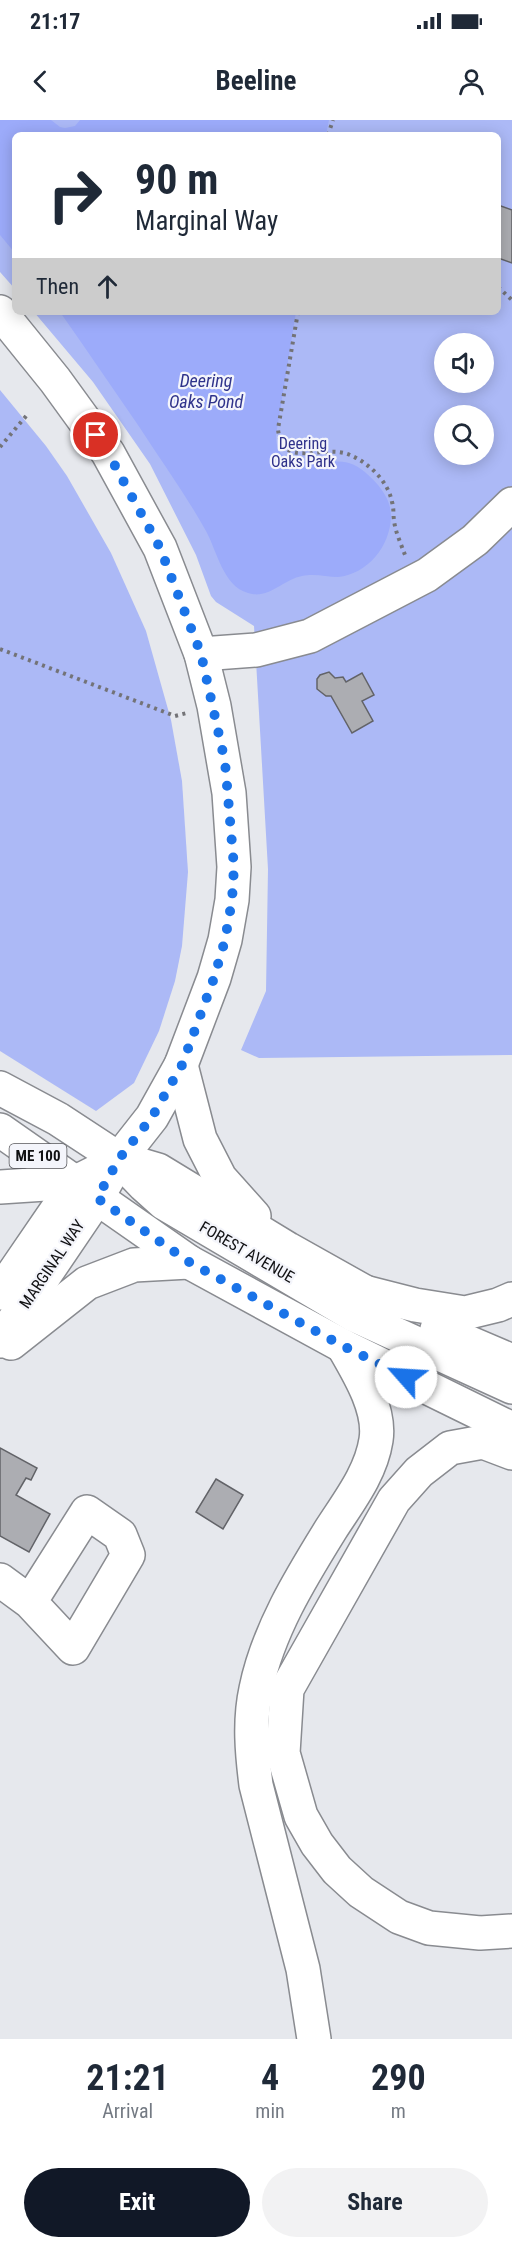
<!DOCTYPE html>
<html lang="en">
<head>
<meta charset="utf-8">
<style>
  body { margin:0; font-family:"Roboto Condensed",sans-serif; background:#f2f2f3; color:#1f2937; height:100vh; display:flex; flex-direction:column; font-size:22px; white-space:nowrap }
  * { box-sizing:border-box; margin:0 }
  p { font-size:20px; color:#747a83 }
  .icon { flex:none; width:33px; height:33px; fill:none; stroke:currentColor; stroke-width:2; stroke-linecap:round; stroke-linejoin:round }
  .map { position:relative; height:1919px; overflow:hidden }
  .drawer { display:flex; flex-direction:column; background:#fff; flex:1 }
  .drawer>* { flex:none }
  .guide { position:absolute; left:12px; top:12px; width:489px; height:183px; border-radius:9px; box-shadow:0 3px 15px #0003; background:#fff; color:#1f2937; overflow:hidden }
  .tools { position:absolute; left:434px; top:213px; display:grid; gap:12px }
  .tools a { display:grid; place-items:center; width:60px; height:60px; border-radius:50%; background:#fff; box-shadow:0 3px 15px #0003; font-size:30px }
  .pin { position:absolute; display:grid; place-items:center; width:51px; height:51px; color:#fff; margin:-26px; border:3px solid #fff; border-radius:50%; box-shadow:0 2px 6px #0007 }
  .me { position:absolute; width:66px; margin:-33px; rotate:296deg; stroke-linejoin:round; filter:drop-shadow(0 0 4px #0008) }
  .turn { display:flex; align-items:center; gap:21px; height:126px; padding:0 24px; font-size:27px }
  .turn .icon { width:78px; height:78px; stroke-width:2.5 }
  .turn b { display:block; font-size:42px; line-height:51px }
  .then { display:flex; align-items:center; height:57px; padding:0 24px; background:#0003; gap:12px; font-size:22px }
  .eta { display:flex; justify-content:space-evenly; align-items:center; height:102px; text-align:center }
  .eta b { font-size:36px; font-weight:700; line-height:42px }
  .primary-button { display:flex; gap:12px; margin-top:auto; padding:12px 24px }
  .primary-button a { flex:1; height:69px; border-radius:36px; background:#111827; color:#fff; font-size:24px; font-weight:700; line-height:69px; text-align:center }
  .primary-button a+a { background:#f2f2f3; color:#1f2937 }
  .status { display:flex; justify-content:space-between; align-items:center; height:42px; padding:0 30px; background:#fff; direction:ltr }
  .status svg { height:16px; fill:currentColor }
  header { display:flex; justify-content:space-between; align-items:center; height:78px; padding:0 24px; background:#fff; font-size:27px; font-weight:700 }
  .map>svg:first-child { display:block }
</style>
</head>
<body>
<div class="status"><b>21:17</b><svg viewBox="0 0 49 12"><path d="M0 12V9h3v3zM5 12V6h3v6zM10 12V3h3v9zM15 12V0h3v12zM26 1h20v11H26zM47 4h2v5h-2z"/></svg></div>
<header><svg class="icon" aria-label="back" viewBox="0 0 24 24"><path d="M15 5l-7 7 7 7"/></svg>Beeline<svg class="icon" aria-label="person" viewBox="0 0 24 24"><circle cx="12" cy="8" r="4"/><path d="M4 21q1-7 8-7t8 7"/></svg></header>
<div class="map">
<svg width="512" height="1919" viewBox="0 0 512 1919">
  <rect width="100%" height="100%" fill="#e6e8ed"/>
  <g fill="#acb9f6" fill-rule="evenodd">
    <path d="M0,0H512V935L259,938L241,930L266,871L268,749L254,506L216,482L211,476L196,435L150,344L93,262L34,192H498V15H15V169L0,152ZM444,224H483V262H444ZM444,296H483V334H444Z"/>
    <path d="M0,270L46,326L67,356L111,433L146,511L171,600L182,661L188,752L182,826L175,861L159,911L134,963L96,991L0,931Z"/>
  </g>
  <g fill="#9cabfa">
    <path d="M0,0H51L60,7L65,8L75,6L80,0H329L326,15H15V133L0,115Z"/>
    <path d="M60,192H296L276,315C275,357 325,336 349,343C360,346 370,356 378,365C386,375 391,384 391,397C390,426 368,454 338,457C326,457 315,453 302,456C284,459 268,480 248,473C223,466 217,431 206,411C186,375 162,342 140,308C113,269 87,230 60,192Z"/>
  </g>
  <g fill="#acadb2" stroke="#626368" stroke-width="1.5">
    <path d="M498,85L512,90V143L498,138Z"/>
    <path d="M329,552L335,558L343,557L346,562L362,553L374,575L362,581L373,601L352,613L331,576H326L317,569V559L320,555Z"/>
    <path d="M0,1328L37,1348L31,1360L26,1358L16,1375L50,1394L29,1432L0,1416Z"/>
    <path d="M216,1359L243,1375L223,1409L196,1392Z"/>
  </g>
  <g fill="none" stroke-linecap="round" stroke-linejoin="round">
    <defs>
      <g id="minor">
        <path d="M201,534L256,530L310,516L427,455L475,420L512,384"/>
        <path d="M0,968L58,999L119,1039"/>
        <path d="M0,1067L76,1062"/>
        <path d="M0,1460L30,1482L73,1528L128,1435L120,1415L87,1392L30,1482"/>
      </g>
      <g id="major">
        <path d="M0,192L55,260L108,333L160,428L201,534L214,586L229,673L234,747L232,780L225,820L214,858L181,945L152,997L119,1039L97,1078L0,1221"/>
        <path d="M181,945L200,1019L220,1058L254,1096"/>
        <path d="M0,1010L189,1142L343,1226L512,1309"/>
        <path d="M119,1039L144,1065L164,1083L354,1195L512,1267"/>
        <path d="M124,1040L158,1050L288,1129L388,1185"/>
        <path d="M0,1173L76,1062L94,1053"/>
        <path d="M437,1209L512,1241"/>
        <path d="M11,1223L87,1163L134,1145L189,1142"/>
      </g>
      <g id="highway">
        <path d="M364,1172L415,1185L465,1193L498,1185L512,1179"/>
        <path d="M512,1333L483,1322L450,1328L419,1352L394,1380L287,1569L283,1633L301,1696L317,1724L337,1750L361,1772L399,1797L429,1808L480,1813L512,1811"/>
        <path d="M314,1919L303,1849L256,1665C252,1633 249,1601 256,1569C268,1511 300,1459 331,1409C349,1381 371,1353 376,1320C381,1289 358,1252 343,1226"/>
      </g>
    </defs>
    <use href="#minor" stroke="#898b90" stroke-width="36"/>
    <use href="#major" stroke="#898b90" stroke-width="36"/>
    <use href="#highway" stroke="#898b90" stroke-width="36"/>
    <g stroke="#737377" stroke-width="4" stroke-dasharray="3 4.5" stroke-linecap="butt">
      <path d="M328,15L333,0"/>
      <path d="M498,167L512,180"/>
      <path d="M298,192L278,309C282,351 323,323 350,335C369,343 388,361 392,382C394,388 393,394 394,400C395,411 401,424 405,435"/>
      <path d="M0,327L27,295"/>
      <path d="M0,529L175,596L187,593"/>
    </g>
    <use href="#minor" stroke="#fff" stroke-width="33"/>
    <use href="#major" stroke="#fff" stroke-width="33"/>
    <use href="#highway" stroke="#fff" stroke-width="33"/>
  </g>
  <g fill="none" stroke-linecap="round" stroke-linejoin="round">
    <path stroke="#1a73e8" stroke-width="10" stroke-dasharray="0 18" d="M96,315L108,333L160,428L201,534L225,642L234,747L232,780L225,820L214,858L182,945L152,997L119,1039L97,1078L189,1142L343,1226L406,1257"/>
  </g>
  <g text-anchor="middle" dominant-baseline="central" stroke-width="4.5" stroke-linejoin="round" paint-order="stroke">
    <rect fill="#f4f5fb" stroke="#555559" stroke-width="1.5" x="9.5" y="1024" width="57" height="24" rx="4.5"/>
    <g font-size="15" font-weight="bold" fill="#111113">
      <text x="38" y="1036">ME 100</text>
    </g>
    <g font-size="16" fill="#2e318a" stroke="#f4f5fb">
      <text x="303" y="323">Deering<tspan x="303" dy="18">Oaks Park</tspan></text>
    </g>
    <g font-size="16" fill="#111113" stroke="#f4f5fb">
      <text transform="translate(247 1132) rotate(30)">FOREST AVENUE</text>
      <text transform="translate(52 1144) rotate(-56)">MARGINAL WAY</text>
    </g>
    <g font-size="18" font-style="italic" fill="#2f338b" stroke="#f4f5fb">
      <text x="206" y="260">Deering<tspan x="206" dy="21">Oaks Pond</tspan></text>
    </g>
  </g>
</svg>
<div class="tools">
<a><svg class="icon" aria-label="sound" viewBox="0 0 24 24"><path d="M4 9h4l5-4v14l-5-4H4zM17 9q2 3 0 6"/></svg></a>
<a><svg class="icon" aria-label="search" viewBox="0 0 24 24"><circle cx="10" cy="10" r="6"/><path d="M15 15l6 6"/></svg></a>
</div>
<div class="pin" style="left:96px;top:315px;background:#d93025"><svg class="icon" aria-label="arrive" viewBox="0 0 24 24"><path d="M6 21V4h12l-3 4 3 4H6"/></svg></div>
<svg class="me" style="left:406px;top:1257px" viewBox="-20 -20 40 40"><circle r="19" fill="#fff"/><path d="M0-13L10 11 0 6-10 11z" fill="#1a73e8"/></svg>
<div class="guide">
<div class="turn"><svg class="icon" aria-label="right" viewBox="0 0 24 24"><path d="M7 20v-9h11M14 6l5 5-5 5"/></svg><div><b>90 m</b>Marginal Way</div></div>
<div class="then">Then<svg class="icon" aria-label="ahead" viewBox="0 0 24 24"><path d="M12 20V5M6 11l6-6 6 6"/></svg></div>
</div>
</div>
<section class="drawer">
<div class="eta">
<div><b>21:21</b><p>Arrival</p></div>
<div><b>4</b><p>min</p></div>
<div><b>290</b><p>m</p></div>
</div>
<div class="primary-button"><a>Exit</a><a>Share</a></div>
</section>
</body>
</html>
